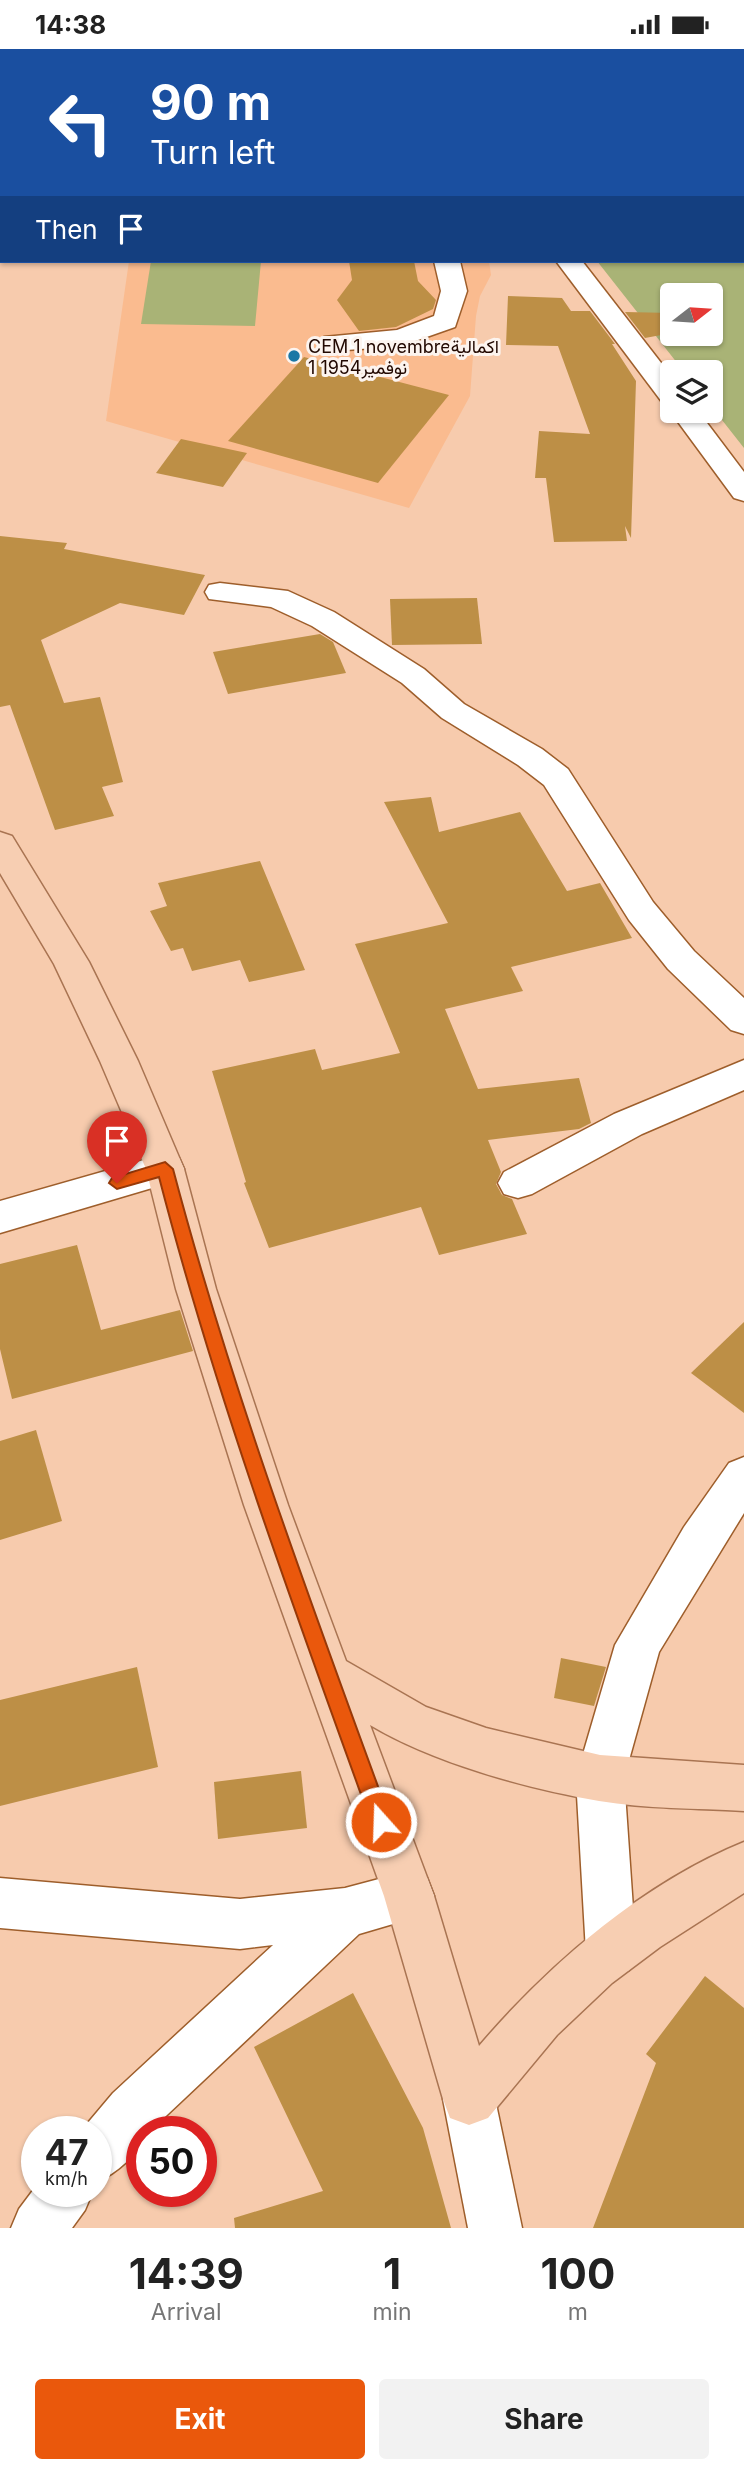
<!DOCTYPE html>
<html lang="en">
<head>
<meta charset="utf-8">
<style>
  body { margin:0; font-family:Inter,Vazirmatn,sans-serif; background:#f2f2f2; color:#222; height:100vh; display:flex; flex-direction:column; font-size:26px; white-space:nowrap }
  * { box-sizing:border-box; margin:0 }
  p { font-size:23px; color:#767676 }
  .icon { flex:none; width:38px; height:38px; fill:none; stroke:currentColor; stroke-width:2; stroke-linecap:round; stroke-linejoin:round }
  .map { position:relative; height:2179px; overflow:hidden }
  .panel { display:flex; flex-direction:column; background:#fff; flex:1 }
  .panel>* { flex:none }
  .hud { position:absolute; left:0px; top:0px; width:746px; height:214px; box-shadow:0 2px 5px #0004; background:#1a4fa0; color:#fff; overflow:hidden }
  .needle { width:46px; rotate:73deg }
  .fabs { position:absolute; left:660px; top:234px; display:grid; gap:14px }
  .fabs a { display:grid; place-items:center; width:63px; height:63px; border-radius:7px; background:#fff; box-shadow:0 2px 5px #0004; font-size:35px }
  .speed { position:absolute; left:21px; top:2067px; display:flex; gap:14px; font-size:35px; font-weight:700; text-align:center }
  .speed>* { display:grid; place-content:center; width:91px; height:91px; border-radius:50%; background:#fff; box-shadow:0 2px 5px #0004; line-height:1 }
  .speed small { font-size:18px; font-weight:400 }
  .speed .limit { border:10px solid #d22; background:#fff; color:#111 }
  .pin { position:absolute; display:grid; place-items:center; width:60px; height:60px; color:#fff; margin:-72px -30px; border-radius:50% 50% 50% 0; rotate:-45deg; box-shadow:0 0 7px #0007 }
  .pin .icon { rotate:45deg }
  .me { position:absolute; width:77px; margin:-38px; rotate:340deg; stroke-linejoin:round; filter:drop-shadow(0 0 5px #0008) }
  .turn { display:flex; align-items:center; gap:24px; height:147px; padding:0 35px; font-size:32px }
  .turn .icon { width:91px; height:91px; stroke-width:2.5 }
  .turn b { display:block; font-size:49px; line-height:60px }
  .then { display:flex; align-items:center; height:66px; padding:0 35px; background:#0003; gap:14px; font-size:26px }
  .eta { display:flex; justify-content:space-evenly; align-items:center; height:119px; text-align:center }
  .eta b { font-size:42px; font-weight:700; line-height:49px }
  .button { display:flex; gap:14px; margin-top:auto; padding:14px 35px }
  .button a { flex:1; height:80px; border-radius:7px; background:#ea580c; color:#fff; font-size:28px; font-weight:700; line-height:80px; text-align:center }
  .button a+a { background:#f2f2f2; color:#222 }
  .status { display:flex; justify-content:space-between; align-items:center; height:49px; padding:0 35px; background:#fff; direction:ltr }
  .status svg { height:19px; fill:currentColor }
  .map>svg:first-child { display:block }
</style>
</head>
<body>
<div class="status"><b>14:38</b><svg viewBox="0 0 49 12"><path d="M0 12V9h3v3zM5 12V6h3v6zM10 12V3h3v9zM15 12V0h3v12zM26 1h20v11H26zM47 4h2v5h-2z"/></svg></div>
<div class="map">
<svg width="744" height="2179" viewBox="0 0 744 2179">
  <rect width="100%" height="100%" fill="#f7cbad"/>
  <g fill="#fabb8f">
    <rect x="158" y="0" width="313" height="2"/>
    <path d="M129,212H489L491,226L480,247L476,267L470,347L409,459L106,372Z"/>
  </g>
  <g fill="#a9b376" fill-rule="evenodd">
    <path d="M744,172V399L711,357L710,324H685L597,212H744ZM672,247H710V285H672Z"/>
    <path d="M151,212H261L255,277L141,275Z"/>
  </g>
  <g fill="#bd8f46">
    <path d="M349,212H414L418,232L436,251L433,260L396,278L359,282L337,251L352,231Z"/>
    <path d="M508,247L562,249L571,262H590L615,295H612L636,332L631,489L625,477L627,492L554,493L546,429H535L539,382L590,385L558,297L506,296Z"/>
    <path d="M625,263L672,264V284L645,289Z"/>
    <path d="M304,308L449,346L378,434L228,392Z"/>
    <path d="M181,390L247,404L223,438L156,424Z"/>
    <path d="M0,487L67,494L64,500L205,526L184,566L120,554L41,591L64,654L100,648L123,733L102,738L114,767L55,781L10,656L0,658Z"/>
    <path d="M477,549L482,595L392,596L390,550Z"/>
    <path d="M320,585L333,593L346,624L228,645L213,603Z"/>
    <path d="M431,748L439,783L520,763L567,842L600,834L632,889L511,918L523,942L445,960L478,1040L579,1029L591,1074L579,1080L488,1091L501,1123L496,1135L502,1146L512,1150L527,1185L439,1206L421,1158L269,1199L244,1134L246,1133L212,1022L315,1000L322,1021L400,1004L355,895L448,874L384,753Z"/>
    <path d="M260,812L305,921L249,933L240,911L192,922L183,899L171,902L150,862L167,857L158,834Z"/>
    <path d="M77,1196L101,1281L180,1261L193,1302L12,1350L0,1300V1215Z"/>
    <path d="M744,1273V1364L691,1324Z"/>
    <path d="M36,1381L62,1472L0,1491V1392Z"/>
    <path d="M561,1609L606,1618L594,1657L554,1649Z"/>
    <path d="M137,1618L158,1718L0,1757V1651Z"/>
    <path d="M301,1722L307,1779L218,1790L214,1733Z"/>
    <path d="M705,1927L744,1959V2179H593L656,2014L646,2005Z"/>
    <path d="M353,1944L423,2079L451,2179H235L234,2169L323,2142L254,1998Z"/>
  </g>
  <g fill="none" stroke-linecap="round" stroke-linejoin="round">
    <defs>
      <g id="minor">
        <rect x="526" y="0" width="22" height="2"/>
        <path d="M434,212H460L467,242L455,278L401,297L333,302L324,300L320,294L324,288L397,281L434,267L441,242Z"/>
        <path d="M556,212H582L672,328V355L662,353Z"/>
        <path d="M672,359V362H698L744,423V452L734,449L670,362Z"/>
        <path d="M220,534L288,542L334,563L424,620L464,655L542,700L568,720L653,853L694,902L744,949V985L731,981L668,920L629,871L544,736L518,716L442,669L402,634L312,577L271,558L209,550L205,543L209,536Z"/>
        <path d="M744,1011V1041L642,1085L532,1145L518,1149L504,1145L498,1134L504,1123L614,1065Z"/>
        <path d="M165,1105L179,1109L184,1120L179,1131L0,1184V1152Z"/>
        <path d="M744,1408V1464L659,1603L624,1729L636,1903L629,1921L611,1928L593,1921L586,1903L576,1729L615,1596L684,1478L729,1414Z"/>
        <path d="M409,1822L427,1829L434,1847L427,1865L359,1885L150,2082H142C142,2105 115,2125 96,2133V2082H81L113,2044L273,1896L240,1900L0,1879V1829L240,1850L345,1839Z"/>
        <path d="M469,2024L488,2031L495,2050L522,2179H468L443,2050L450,2031Z"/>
        <path d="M37,2136V2142H93L85,2161L72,2179H11L19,2160Z"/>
      </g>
      <path id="major" d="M0,783L12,787L89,913L138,1012L184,1120L216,1240L288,1456L346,1612L426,1658L486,1679L600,1706L744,1716V1762C696,1759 646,1760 599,1752C525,1739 434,1714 370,1676L434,1847L479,1997C549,1915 643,1834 744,1793V1844L660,1898L612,1934L557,1986L488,2069L469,2076L450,2069L443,2050L384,1847L244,1456L176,1240L146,1120L100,1012L54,915L0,824Z"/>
    </defs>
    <use href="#minor" stroke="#9e5e2b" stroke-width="3"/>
    <use href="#major" stroke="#a97452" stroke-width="3"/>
    <use href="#minor" fill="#fff" fill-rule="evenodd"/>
    <use href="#major" fill="#f7ceb2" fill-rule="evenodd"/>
  </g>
  <path fill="#ea580c" stroke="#983908" stroke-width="2" d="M165,1113L173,1120C232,1343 312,1557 391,1773L388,1780L381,1783L374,1780L371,1773C294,1560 216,1348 159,1128L117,1140L109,1134L112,1129Z"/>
  <circle fill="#1a77a5" stroke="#fcf4ef" stroke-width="2.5" cx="294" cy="307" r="7"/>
  <g text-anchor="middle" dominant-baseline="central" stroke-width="6" stroke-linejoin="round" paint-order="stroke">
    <g font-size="18" fill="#210800" stroke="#fcf4ef" text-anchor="start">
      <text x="308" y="297">CEM 1 novembreاكمالية<tspan x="308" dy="21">1 نوفمير1954</tspan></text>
    </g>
  </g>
</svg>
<div class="fabs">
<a><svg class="needle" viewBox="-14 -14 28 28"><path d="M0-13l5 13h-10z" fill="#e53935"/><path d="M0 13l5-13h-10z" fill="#767676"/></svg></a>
<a><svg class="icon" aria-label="layers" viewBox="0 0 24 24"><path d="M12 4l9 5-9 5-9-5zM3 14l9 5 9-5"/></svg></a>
</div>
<div class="speed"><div>47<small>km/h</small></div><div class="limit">50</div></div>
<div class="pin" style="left:117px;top:1134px;background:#d93025"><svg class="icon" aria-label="arrive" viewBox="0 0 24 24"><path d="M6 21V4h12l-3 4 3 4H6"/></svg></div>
<svg class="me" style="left:381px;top:1773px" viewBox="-20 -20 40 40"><circle r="17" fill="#ea580c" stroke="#fff" stroke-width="3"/><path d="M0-11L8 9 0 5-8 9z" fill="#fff"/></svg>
<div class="hud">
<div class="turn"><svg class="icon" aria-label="left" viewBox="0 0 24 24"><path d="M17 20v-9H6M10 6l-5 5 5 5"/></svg><div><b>90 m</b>Turn left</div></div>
<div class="then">Then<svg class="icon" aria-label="arrive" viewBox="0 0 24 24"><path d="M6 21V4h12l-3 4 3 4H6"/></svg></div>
</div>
</div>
<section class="panel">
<div class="eta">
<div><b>14:39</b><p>Arrival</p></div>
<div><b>1</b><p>min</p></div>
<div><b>100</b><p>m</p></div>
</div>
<div class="button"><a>Exit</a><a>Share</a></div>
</section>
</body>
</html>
